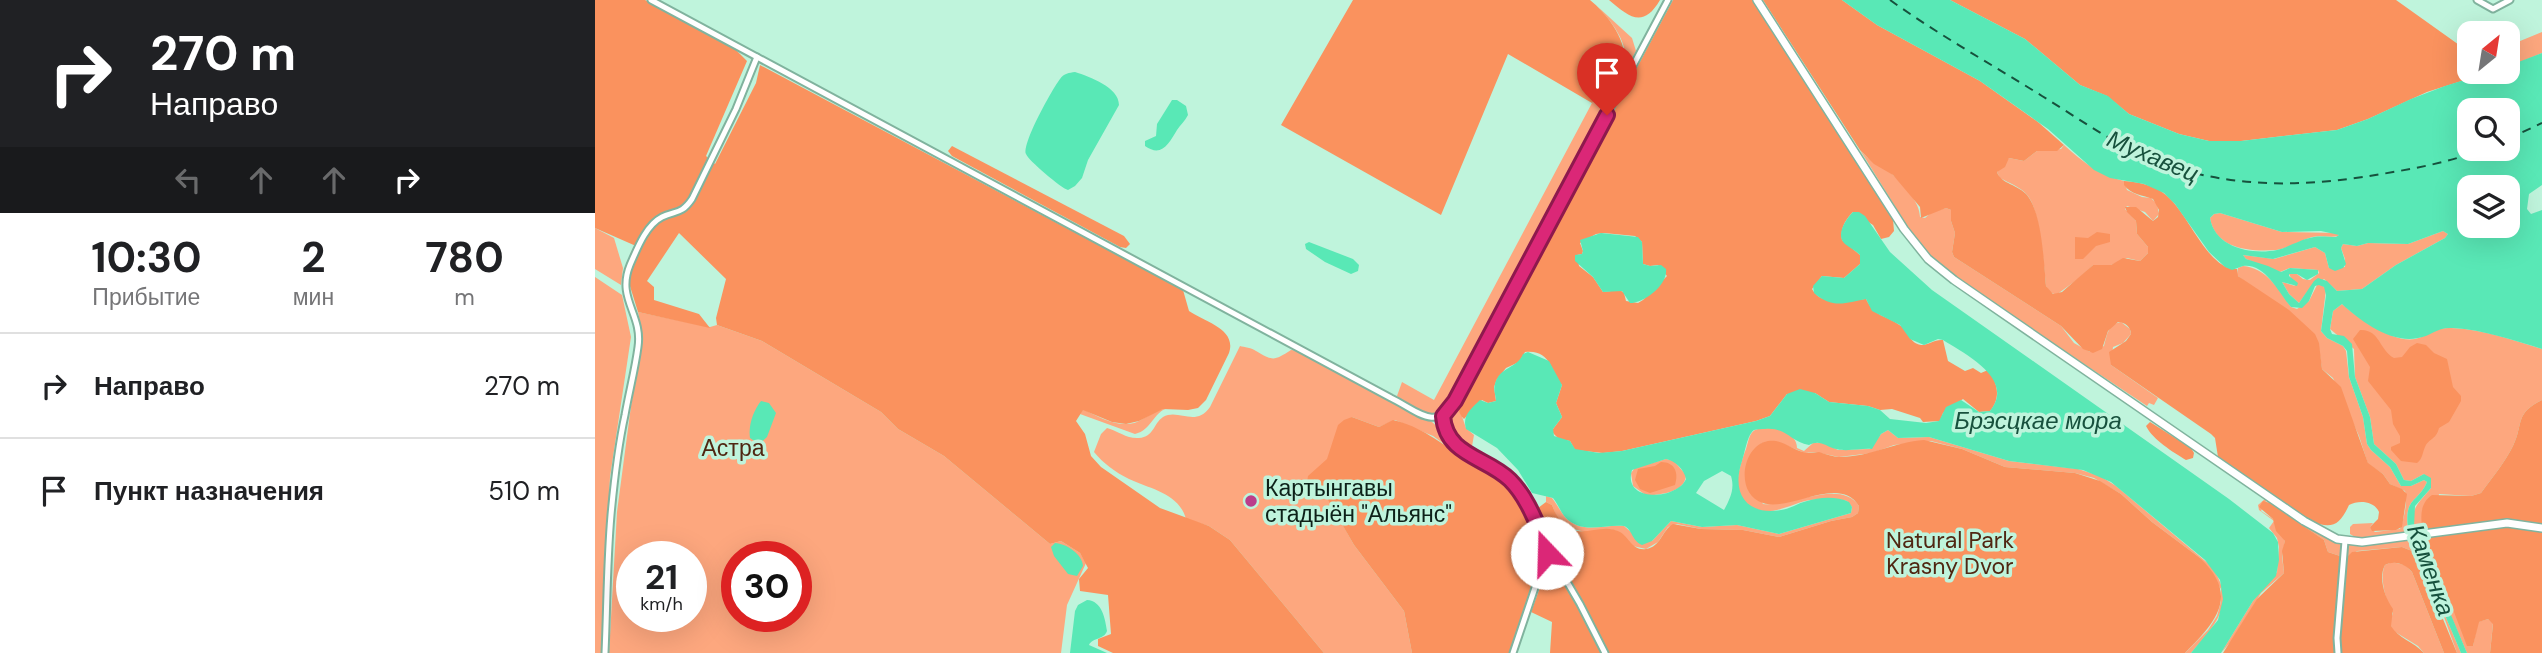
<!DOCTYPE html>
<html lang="ru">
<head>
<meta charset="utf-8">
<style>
  body { margin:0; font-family:"DM Sans",sans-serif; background:#f2f2f2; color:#202124; height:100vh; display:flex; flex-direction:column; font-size:26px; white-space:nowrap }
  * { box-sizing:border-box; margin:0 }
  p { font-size:23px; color:#757577 }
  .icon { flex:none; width:38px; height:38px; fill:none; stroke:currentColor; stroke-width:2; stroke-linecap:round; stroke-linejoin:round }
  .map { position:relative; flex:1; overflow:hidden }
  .sheet { display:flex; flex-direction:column; background:#fff; width:595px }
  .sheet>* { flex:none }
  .guide { background:#202124; color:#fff; overflow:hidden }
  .needle { width:46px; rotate:30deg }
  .controls { position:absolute; left:1862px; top:21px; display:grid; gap:14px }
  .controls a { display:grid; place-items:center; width:63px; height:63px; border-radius:14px; background:#fff; box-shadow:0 7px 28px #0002; font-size:35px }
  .speed { position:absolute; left:21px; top:541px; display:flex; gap:14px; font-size:35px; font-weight:700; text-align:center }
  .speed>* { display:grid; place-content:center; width:91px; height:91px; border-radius:50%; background:#fff; box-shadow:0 7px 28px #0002; line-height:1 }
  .speed small { font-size:18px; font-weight:400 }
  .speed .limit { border:10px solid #d22; background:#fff; color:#111 }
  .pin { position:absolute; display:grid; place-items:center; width:60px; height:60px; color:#fff; margin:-72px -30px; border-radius:50% 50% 50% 0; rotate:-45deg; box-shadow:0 0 7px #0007 }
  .pin .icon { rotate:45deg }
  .me { position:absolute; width:77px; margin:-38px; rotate:339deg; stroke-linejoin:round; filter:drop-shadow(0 0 5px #0008) }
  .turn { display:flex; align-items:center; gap:24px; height:147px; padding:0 35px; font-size:32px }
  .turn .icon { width:91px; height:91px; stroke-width:2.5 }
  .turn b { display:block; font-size:49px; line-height:60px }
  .lanes { display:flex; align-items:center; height:66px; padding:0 35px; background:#0003; justify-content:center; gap:35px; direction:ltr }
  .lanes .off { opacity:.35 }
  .eta { display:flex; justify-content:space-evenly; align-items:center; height:119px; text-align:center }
  .eta b { font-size:42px; font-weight:700; line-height:49px }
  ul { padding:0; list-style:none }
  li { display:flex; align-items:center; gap:21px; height:105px; padding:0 35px; border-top:2px solid #e0e0e0 }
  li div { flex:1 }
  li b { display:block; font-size:26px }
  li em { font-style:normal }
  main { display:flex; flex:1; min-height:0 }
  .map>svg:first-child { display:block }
</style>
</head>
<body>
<main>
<section class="sheet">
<div class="guide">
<div class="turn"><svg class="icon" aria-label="right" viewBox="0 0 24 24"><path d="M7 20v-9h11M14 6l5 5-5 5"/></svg><div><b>270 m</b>Направо</div></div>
<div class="lanes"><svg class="icon off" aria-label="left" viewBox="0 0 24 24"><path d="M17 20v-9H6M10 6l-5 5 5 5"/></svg><svg class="icon off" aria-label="ahead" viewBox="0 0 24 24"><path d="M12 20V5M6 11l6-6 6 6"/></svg><svg class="icon off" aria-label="ahead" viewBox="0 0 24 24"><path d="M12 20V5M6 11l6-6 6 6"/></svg><svg class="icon" aria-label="right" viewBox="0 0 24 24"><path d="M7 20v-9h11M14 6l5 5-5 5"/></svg></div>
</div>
<div class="eta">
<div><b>10:30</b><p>Прибытие</p></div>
<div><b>2</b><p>мин</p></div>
<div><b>780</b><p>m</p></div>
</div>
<ul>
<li><svg class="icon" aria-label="right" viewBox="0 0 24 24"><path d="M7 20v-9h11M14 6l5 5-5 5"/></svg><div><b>Направо</b></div><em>270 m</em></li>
<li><svg class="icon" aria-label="arrive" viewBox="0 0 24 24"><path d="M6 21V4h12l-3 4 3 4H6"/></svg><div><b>Пункт назначения</b></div><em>510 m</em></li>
</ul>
</section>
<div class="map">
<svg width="1947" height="653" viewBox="0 0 1947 653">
  <rect width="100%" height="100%" fill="#bff4dc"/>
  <g fill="#fda77e" fill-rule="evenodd">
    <path d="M1002,6L1037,38L1041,51L884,348C872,354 875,359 872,370C870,378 863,387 860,395C857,401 853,410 847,413C836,420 812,403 802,396L807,382L839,400L997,103L1009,93L1029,64C1035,43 1015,20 1002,6Z"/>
    <path d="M1947,32V53L1918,65L1920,61L1918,52L1913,49V46Z"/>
    <path d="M1469,145C1488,162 1504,175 1529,181L1532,190L1547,197L1556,198L1562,204L1564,214L1558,221L1550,212L1532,206L1530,209L1541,221L1542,234L1553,247V253L1545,261L1532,258L1516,265H1498L1483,279L1461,295L1455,292L1451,286C1449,266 1445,211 1433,196C1426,187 1414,183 1405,178L1402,172L1414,158L1429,161L1442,151L1466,149Z"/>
    <path d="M1265,150C1274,162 1287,165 1297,174C1308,184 1325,202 1325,217L1330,218L1337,212L1351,208L1356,210V221L1360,233L1357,252L1359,257L1466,326L1479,343L1495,352L1509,346C1512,335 1513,324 1526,322L1535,329L1536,334L1528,343L1518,347L1516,365L1563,398L1559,405L1554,403L1552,406L1363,280L1334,255L1316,232Z"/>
    <path d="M1625,213L1687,232L1742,233L1744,236C1735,238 1726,235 1717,237C1705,240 1693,249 1681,250C1655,252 1620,249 1615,218L1619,214Z"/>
    <path d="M0,228L19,238L28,268L26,285L0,269Z"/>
    <path d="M1848,231L1853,234L1850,238L1801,265L1767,289L1742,291L1729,279L1712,292L1704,303L1694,294L1687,282L1700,286L1694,274H1702L1708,279L1715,280L1724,273L1723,270L1695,268L1685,272L1651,259L1648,255L1679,259L1720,247L1730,253L1734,268L1750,267V259L1746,248L1748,244L1762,246L1773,243L1813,244Z"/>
    <path d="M1648,266C1672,268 1683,289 1696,307L1702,309L1714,301L1722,285H1727L1731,289L1726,331L1732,338L1748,346L1751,351L1754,377L1768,417L1772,444L1776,450L1795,467L1806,486H1816L1829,480L1832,482C1823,503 1809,497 1813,528L1866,653H1862L1849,617L1817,551L1807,547L1762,551L1751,558L1733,552L1729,540L1671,501L1666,511L1678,519L1690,541L1687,556L1689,573L1666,593L1638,639L1626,653L1658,601L1682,572L1684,547L1682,538L1674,528L1679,521L1664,510L1663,505L1671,498L1714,528L1740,541L1765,540L1755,534V527L1758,524L1778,523L1775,527L1780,532L1805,529C1809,519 1813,501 1810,491L1795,484L1788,474L1773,464L1764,436L1738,378L1727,369L1723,342L1642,275L1643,268Z"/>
    <path d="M0,277L27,295L36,337L15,477L7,653H0Z"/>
    <path d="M1747,304C1763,318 1797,343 1820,339C1833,336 1841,327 1856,328C1888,329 1917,340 1947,349V400C1919,414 1929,423 1918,446C1910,462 1897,478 1886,493L1876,496L1844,494L1834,546L1878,646L1883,622L1893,619L1898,623L1895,653H1872L1822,537C1813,511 1820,507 1836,488L1829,474L1816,481L1809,480L1801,464L1779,444L1775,417L1760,377L1759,349L1735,329L1738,311Z"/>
    <path d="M43,312L115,327L122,325L167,341L286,412L303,429L349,456L455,544L466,541L485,553L491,563L472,605L466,653H14L22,512L36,406L48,338ZM37,556H96V616H37ZM142,556H201V616H142Z"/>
    <path d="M645,346C649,347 657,348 661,351C678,361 679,361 696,350L705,351L837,422L845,429L860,452L838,436L800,420L784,427L757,417L729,492L759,545L809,611L817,653H729L635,540L614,526L591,519C584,493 555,489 534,479C520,472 508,463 499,452L506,434L512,428C523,431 532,439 544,438C559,437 558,424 568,417C584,408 600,428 615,407Z"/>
    <path d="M864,401L863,405L871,428L879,435L876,452C850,436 850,427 864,401Z"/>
    <path d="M573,408C558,412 557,430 540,434L485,414L488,409C503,417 525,429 542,422C553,417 561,409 573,408Z"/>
    <path d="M1181,428C1191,433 1202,436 1202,448L1209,451L1218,443H1229L1243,450L1275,449L1286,434L1293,430L1303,438L1334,437L1414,461L1483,469L1505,476L1521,486L1615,565C1643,601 1621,625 1596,653H1590L1613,630L1622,616L1626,602V589L1605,558L1557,522L1526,494L1499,478L1480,473L1410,467L1367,449L1336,441L1299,445L1277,453L1244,457L1220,452L1210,453L1183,442L1167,443L1157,454L1150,471L1168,504C1196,507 1246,478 1264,506L1263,513L1257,517L1236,521L1184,537L1148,530L1106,529L1082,524L1073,527L1063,542L1051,549L1038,546L1022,531L1014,529L990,532L975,528L963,520L957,505L951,502V496L957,498C962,504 965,511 970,517C987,535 1008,524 1029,526L1036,532L1057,541L1076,521L1107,527L1142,525L1184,534L1256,513L1257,507L1252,501C1239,498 1228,499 1215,500C1196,503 1174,520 1153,505C1135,492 1145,465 1151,449C1153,443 1154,433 1160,430C1165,428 1176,428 1181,428Z"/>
    <path d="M1071,459L1079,461L1091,475C1090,493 1066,494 1052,496L1038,486L1036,473L1040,468Z"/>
    <path d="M1797,562L1810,565L1817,572L1849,653H1829L1823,646L1797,630L1795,622L1798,613C1791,601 1784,578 1790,565Z"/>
  </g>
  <g fill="#fa925e" fill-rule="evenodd">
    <path d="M0,0H50L138,47L152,61L111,156L120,164L161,83L165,65L588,290L594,311C610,322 642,329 634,353L611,400L603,408L593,410L568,409L544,421L531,424L517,422L488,410L481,421L490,434L496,456L506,467L565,508L614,526L635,540L729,653H518L503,646V639L516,634L513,595L485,591L484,579L493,568L485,553L466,541L455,544L349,456L303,429L286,412L167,341L122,325L121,318L131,279L84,233L52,281L59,287V300L104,314L115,328L43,312L34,283L41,246L0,228Z"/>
    <path d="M758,0H995C1012,14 1029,36 1030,59L1009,93L997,103L913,54L846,215L686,125Z"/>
    <path d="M1014,0H1065C1048,29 1034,17 1014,0Z"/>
    <path d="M1078,0H1158L1298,219L1299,231L1294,237L1286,239L1278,225L1258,212C1250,220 1245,229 1247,240L1265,255V264L1249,278L1227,276L1217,289C1226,307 1254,300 1271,299C1280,318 1290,314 1306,326C1314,331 1314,343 1326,345C1334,345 1340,339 1348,340L1353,361L1370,371L1378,368L1386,373L1393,370C1403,383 1406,398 1395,411L1384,412L1368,399L1348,413L1345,421L1328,422L1325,418L1297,409L1285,410L1273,406L1234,402L1220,393L1192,394L1175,416L1161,421L1027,451L1008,453L980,450L975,441L964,439L958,433V429L967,417L961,403L967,385C956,372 956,349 930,352L924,362L911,368L902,379L899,387L901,401L893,403L887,400L869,419C864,414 862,408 864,401ZM1009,233L1040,236L1047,242L1048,264L1055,266L1063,265L1072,276L1048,300L1043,303L1031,301L1029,293L1025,290L1008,292L998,277L984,266L982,255L987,254L988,251L985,243L1001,234Z"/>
    <path d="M1168,0H1247L1282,25L1385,81L1443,122L1469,145L1462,151H1442L1429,161L1414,158L1410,167L1402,172C1406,184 1424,185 1432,195C1447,213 1449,263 1451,286L1458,294L1467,292L1498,265H1516L1528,258L1545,261L1553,253V247L1542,234L1541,221L1532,212L1530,207H1541L1558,221L1563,217L1564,210L1558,199C1548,195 1536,195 1529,185V181C1544,182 1559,185 1571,195C1593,212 1613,271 1642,269L1643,276L1694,310L1720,334L1724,343L1727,369L1746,387L1773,463L1788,474L1795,484L1807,489L1812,494L1807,527L1801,530L1777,531L1775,527L1783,519L1784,512C1779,501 1764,500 1754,505C1745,525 1737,530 1716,521L1623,457L1620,438L1616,434L1516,365L1514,352L1531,341L1536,334C1536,327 1530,322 1523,322L1513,331L1507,349L1498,353L1488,349L1466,326L1359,257L1357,252L1360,233L1356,221V210L1351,208L1326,218L1325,207L1298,175L1279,164L1265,150Z"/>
    <path d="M1355,0H1801L1874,52V72H1895L1832,92L1773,119L1742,130L1646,141H1614L1584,134L1534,114L1512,96L1485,85L1430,39Z"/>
    <path d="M357,146L529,236L535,244L531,248L525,247L357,156L353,151Z"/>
    <path d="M1502,232L1515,234V242L1501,246L1488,259H1480V237L1493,238Z"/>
    <path d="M1765,330C1785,329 1784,350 1799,358L1807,357L1815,347L1822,343L1831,345L1839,353L1852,359L1858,387L1866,396V401L1854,422L1844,428C1841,440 1834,438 1830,447C1827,454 1828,458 1822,463L1806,461L1796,450V447L1805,443V436L1798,424L1796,410L1773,381L1775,367L1758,339Z"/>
    <path d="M1947,400V653H1895L1898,624L1893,619L1884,622L1878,646H1872L1828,531C1825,517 1825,503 1837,495L1876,496L1886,493C1897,478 1910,462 1918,446C1929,423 1919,414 1947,400Z"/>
    <path d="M757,417L784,427L798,420C825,426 846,443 869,458C881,466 895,471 907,480C928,495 944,530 947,555L915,653H817L809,611L759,545L729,493L723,497L712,483L713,476L732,459L743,425L749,420Z"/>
    <path d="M1555,422L1596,448L1599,453L1598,458L1591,460C1578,452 1558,440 1551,426Z"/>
    <path d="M1329,440L1367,449L1410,467L1480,473L1505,481L1526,494L1557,522L1605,558C1645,596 1621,622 1590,653H955L957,622L936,612L958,552L946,519L942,513L943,508L951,502L957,505C975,552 1002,519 1025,532C1035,538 1037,551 1051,549C1066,547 1067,530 1078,524L1106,529L1148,530L1184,537L1236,521L1257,517L1263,513L1264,506C1244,474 1196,512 1168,503C1140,495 1146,446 1173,441C1187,439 1196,449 1208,452C1214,454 1218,452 1224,452C1231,454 1238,457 1245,457C1274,457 1300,442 1329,440Z"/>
    <path d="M1066,462C1080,462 1084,473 1080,485L1055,493L1045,489L1040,480L1043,469L1060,466Z"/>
    <path d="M1668,501L1675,503L1729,540L1733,552L1751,558L1757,552L1807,547L1817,551L1822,556L1862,653H1849L1817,572C1810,564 1800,560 1790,565C1783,578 1790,598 1798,609L1796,626C1803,638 1819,642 1829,653H1628L1662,599L1689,573L1687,551L1690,541L1681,531L1678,519L1664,507Z"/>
  </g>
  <g fill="#59e8b6" fill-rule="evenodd">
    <path d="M1247,0H1355L1430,39L1485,85L1513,96L1534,114L1584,134L1614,141H1646L1742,130L1773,119L1816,99L1850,86L1895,72H1913V66L1947,53V185L1934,194L1932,209L1936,214L1947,210V349C1918,340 1889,330 1858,328C1841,327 1837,336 1823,338C1797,344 1765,321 1747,304L1738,311L1735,329L1737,334L1749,336L1757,344L1760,377L1775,417L1779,444L1801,464L1809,480L1816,481L1829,474L1836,478V488L1820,506L1819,527L1872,653H1866L1813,528C1809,497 1823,503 1832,482L1829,480L1816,486H1806L1795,467L1776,450L1772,444L1768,417L1754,377L1752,351L1748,346L1732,338L1726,331L1731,295L1729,287L1724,285L1720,286L1714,301L1707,308L1696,307C1684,294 1671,263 1648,266C1644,267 1641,269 1637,270L1630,267L1614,252L1580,204L1569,193L1549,184L1515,178L1499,170L1453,129L1385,81L1282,25ZM1874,110H1913V149H1874ZM1874,187H1913V226H1874ZM1625,213L1687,232L1726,231L1744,235L1741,237C1734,237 1726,236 1719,237C1706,239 1694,247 1682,250C1657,255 1620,248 1615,218L1619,214ZM1848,231L1853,234L1850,238L1801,265L1767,289L1742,291L1732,281L1723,278L1719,281L1704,303L1694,294L1687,282L1702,286L1703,283L1694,276V274H1702L1712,280L1723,274V270L1695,268L1686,272L1673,266L1651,259L1648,255L1678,259L1720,247L1730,253L1734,268L1740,271L1748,268L1751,264L1746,248L1748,244L1762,246L1773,243L1813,244Z"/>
    <path d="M480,72C495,77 524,87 524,105L493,160L487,178L480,186L473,190C466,188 433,160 431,154C427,143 458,88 465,79C469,73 474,73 480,72Z"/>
    <path d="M577,100H582L591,106L593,115C590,121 585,125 582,130C574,143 567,158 550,146V141L561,136L562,124Z"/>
    <path d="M1258,212H1264L1270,216L1295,252L1337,290L1634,499L1678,533L1683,542L1684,560L1681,576L1658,601L1626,653H1596L1623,620L1628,599L1625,580L1610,560L1516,482L1488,470L1414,461L1334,437L1303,438L1293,430L1286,434L1277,449C1266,448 1252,452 1241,449C1230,446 1225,439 1214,445C1195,442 1192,427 1170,429C1167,429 1162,429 1159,430C1152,435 1150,453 1147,461C1136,493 1151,516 1186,510C1195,509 1203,503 1212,501C1224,497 1242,496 1254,502L1257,507L1256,513L1184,534L1142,525L1107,527L1076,521L1057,541L1047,545C1036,540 1038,530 1029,526C1008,524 987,535 970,517C965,511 963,504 958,498L937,493L923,470L902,448L871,429C867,415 876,409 885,400L893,403L901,401C901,396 898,390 900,384C904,367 923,368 928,354L933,352L954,361L967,385L961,403L967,417L958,429L959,436L975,441L980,449L1004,453L1027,451L1161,421L1175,416L1192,394L1205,389L1220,393L1234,402L1273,406L1285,410L1295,419L1331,423L1344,421L1351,407L1366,400L1384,412L1395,411C1421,379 1370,354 1348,340L1343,339L1329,345L1315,339L1305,325L1277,311L1271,299C1251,303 1237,309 1219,293L1218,286L1227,276L1249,278L1265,264V255C1260,250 1255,248 1250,244C1240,235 1251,219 1258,212ZM1071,459C1080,461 1089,469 1091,479C1082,500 1027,503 1037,470ZM1127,471L1136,476C1140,489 1135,499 1129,510L1101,493L1109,481Z"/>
    <path d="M1006,233L1043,237L1047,242L1048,264L1055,266L1066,265L1071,269C1073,285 1049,303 1035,303L1027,291L1008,292L998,277L980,261V255L987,254L988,251L985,240Z"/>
    <path d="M714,242L758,259L764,265L763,271L756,274L730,262L711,249L710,244Z"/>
    <path d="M166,401L174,403L181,413L172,437L164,444L155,438C153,424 159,410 166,401Z"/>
    <path d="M460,543C472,544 487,554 488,566L482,576L473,574L459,556L456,547Z"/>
    <path d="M492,600C507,601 510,618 512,631C509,640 498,637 494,645L512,653H475L480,611L483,605Z"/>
  </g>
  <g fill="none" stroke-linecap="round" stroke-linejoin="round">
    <g stroke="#17513d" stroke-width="2" stroke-dasharray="9 7" stroke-linecap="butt">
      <path d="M1295,0C1344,35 1396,64 1447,96C1488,121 1531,153 1577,167C1653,190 1721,186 1798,172C1829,167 1860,160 1890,149"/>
      <path d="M1913,139L1947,123"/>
    </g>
    <defs>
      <g id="minor">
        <path d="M56,0L796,398C821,410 841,433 860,401L1073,0"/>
        <path d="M1882,0L1898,9L1915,0"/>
        <path d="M848,416C851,458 897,458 919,484C935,503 944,529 954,551L951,555L918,653"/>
        <path d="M954,551L985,604L1010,653"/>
        <path d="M10,653C12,607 12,561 16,515C19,482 23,447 30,415C34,392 40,370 43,347C48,314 21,299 35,265C42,249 51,225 67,217C81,210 86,215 97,199L141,109L162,57"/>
        <path d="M1743,653L1742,638L1750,541"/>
      </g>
      <path id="tertiary" d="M1162,0L1309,229L1333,259L1359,280L1709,521L1742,539L1767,542L1912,523L1947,528"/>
    </defs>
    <use href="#minor" stroke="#80b39e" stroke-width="9"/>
    <use href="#tertiary" stroke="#80b39e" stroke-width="10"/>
    <use href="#minor" stroke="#fff" stroke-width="5"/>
    <use href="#tertiary" stroke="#fff" stroke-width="7"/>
  </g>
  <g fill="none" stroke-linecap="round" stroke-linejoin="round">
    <defs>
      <path id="route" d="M952,553L954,551C943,528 934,499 915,480C892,457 851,456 848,416L860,401L1012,115"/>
    </defs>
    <use href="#route" stroke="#8e194d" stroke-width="18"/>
    <use href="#route" stroke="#db2777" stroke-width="12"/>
  </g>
  <circle fill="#bb3d8b" stroke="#bff4dc" stroke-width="2.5" cx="656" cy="501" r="7"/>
  <g text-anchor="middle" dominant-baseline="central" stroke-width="7" stroke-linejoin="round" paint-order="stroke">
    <g font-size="23" fill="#502712" stroke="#bff4dc">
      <text x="138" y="448">Астра</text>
      <text x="1355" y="540">Natural Park<tspan x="1355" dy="26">Krasny Dvor</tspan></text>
    </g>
    <g font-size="23" fill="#0d2119" stroke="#bff4dc" text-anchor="start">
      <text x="670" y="488">Картынгавы<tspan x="670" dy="26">стадыён "Альянс"</tspan></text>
    </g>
    <g font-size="24" font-style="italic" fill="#17513d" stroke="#bff4dc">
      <text transform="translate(1558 156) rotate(23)">Мухавец</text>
      <text x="1443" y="420">Брэсцкае мора</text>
      <text transform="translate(1836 570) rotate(70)">Каменка</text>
    </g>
  </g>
</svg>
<div class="controls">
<a><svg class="needle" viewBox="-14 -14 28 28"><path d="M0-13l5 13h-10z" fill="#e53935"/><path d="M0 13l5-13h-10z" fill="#757577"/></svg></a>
<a><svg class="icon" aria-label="search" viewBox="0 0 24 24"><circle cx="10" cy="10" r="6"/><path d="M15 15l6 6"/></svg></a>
<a><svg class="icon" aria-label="layers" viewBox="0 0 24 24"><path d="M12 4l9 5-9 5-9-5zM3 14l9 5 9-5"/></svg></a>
</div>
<div class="speed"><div>21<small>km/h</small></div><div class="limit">30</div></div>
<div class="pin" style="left:1012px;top:115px;background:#d93025"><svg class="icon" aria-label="arrive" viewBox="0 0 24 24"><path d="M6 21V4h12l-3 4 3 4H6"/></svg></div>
<svg class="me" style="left:952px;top:553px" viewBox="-20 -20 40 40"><circle r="19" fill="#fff"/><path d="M0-13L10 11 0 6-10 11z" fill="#db2777"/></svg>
</div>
</main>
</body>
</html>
